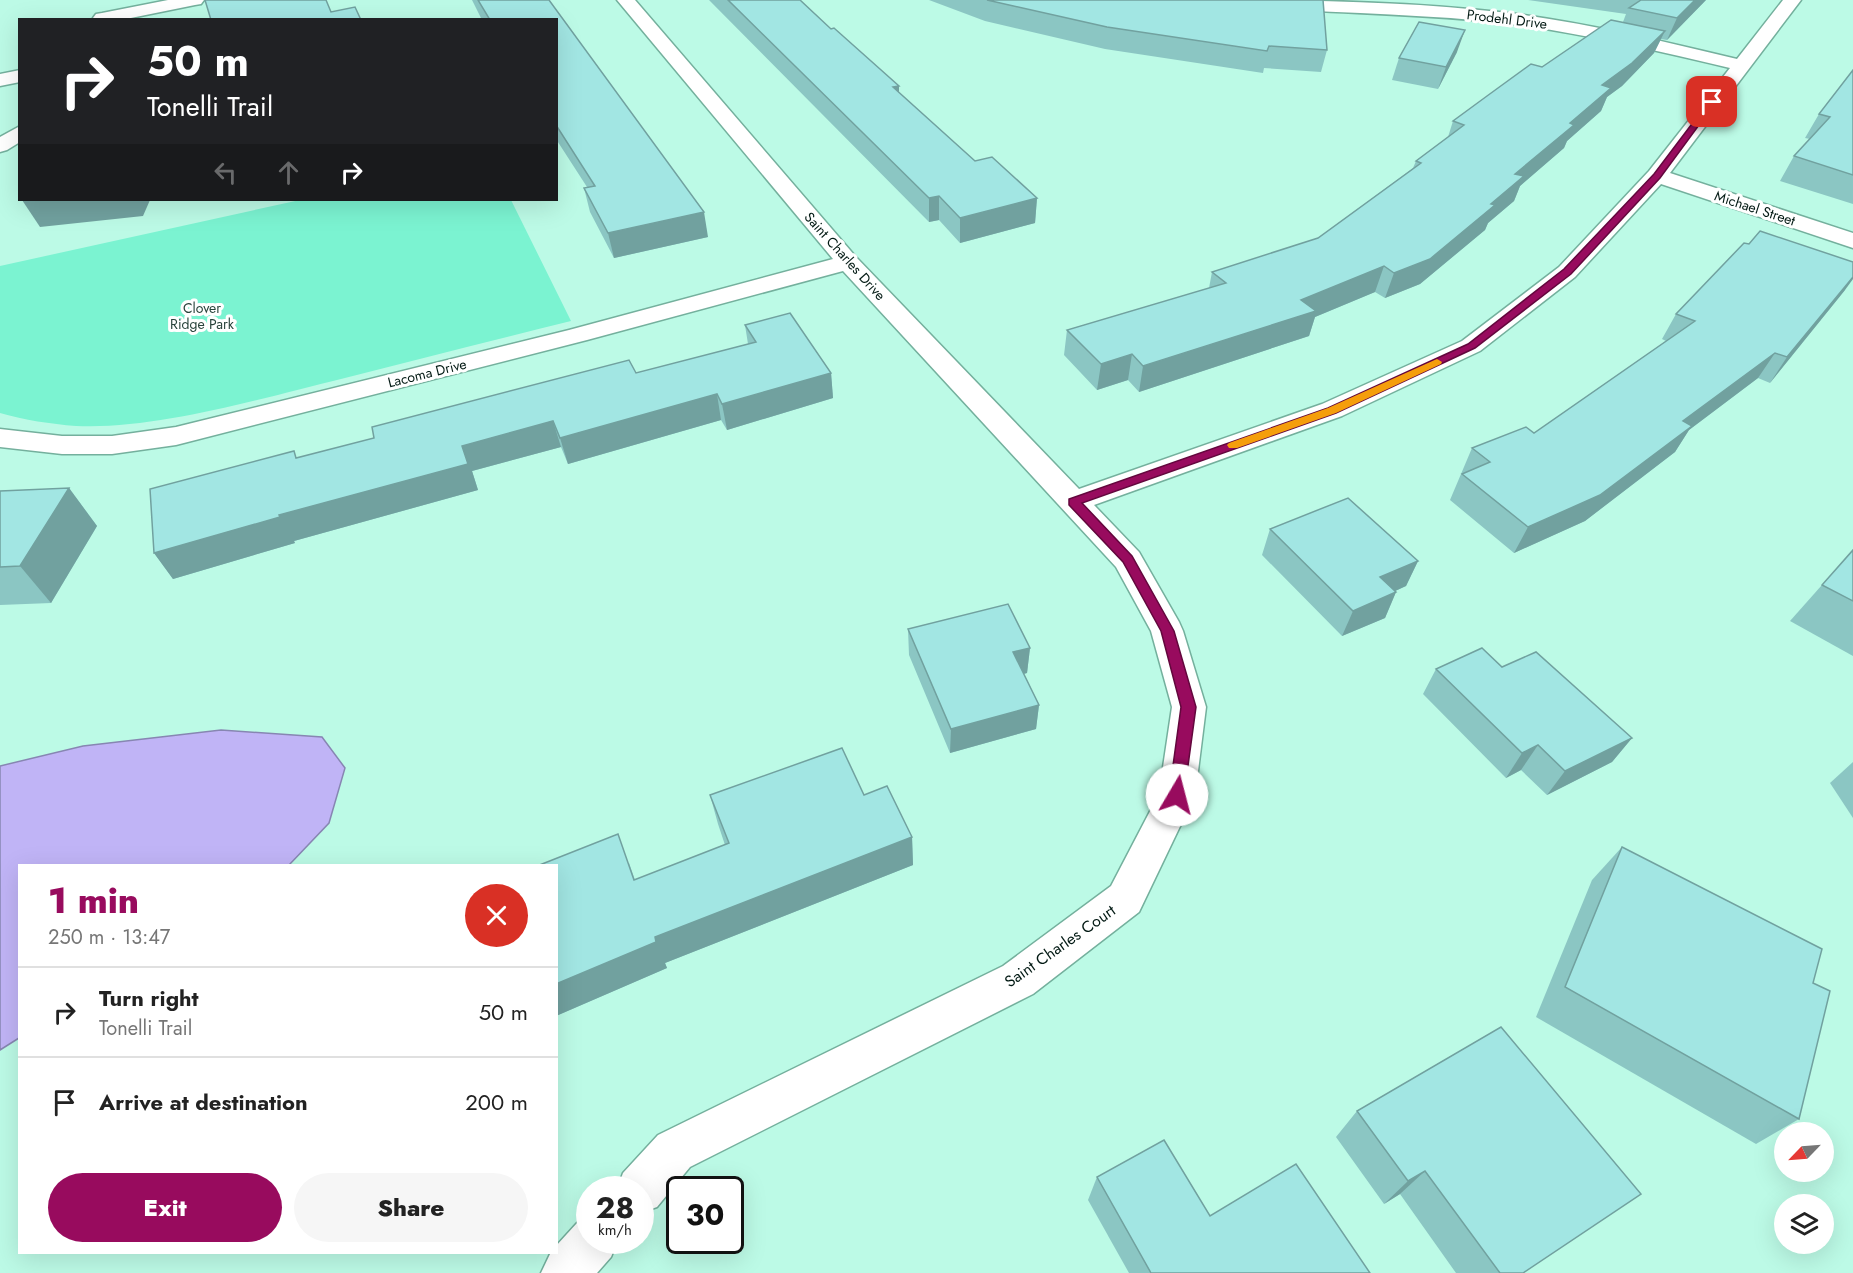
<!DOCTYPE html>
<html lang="en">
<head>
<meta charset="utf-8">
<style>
  body { margin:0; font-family:Jost,sans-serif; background:#f6f6f6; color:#222; height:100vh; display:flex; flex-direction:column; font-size:22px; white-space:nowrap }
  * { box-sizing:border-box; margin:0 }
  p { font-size:20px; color:#767676 }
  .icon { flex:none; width:33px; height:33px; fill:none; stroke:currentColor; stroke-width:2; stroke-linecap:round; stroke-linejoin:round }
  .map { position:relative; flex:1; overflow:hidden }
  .drawer { position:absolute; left:18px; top:864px; width:540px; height:390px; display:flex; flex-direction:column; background:#fff; border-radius:0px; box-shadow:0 6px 24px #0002 }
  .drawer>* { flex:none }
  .top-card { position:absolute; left:18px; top:18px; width:540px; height:183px; border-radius:0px; box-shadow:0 6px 24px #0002; background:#202124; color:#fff; overflow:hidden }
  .needle { width:39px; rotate:245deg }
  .buttons { position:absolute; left:1774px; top:1122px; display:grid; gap:12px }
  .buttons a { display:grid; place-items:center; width:60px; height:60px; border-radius:50%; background:#fff; box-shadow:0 6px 24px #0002; font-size:30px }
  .speed { position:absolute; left:576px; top:1176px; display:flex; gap:12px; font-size:30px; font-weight:700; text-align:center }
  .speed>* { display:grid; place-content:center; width:78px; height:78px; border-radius:50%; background:#fff; box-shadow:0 6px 24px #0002; line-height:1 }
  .speed small { font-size:15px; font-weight:400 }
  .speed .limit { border:3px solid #111; border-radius:9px; background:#fff; color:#111 }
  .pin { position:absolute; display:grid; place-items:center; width:51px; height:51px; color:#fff; margin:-26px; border-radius:12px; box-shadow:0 3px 9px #0006 }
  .me { position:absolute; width:66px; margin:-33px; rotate:8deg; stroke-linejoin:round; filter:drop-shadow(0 0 4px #0008) }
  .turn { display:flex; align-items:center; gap:21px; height:126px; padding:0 30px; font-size:27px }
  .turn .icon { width:78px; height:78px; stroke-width:2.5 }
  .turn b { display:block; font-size:42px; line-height:51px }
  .lanes { display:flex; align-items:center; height:57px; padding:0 30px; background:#0003; justify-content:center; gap:30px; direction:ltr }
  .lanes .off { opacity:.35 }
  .round { display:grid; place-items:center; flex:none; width:63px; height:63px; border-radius:32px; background:#f6f6f6 }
  .summary { display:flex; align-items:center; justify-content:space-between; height:102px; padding:0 30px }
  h1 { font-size:36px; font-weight:800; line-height:45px; color:#980b5e }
  .action { display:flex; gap:12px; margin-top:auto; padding:12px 30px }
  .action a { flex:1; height:69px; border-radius:36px; background:#980b5e; color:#fff; font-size:24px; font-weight:800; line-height:69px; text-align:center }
  .action a+a { background:#f6f6f6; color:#222 }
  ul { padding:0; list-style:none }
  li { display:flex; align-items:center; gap:18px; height:90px; padding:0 30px; border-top:2px solid #e0e0e0 }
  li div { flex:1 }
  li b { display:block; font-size:22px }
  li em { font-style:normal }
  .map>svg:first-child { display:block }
</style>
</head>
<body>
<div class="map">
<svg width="1853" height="1273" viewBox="0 0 1853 1273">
  <rect width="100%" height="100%" fill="#bcfae6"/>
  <path fill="#7bf3d1" d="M300,200H511L571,321C495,340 418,359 341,379C263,398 156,430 76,426C50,424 25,420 0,413V266Z"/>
  <path fill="#c0b4f6" stroke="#8786b2" stroke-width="1.5" d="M221,730L322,737L345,768L329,823L289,865L20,866L19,1038L0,1050V766L83,746Z"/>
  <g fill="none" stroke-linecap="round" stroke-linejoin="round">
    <defs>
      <g id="minor">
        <path d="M168,0H204L201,4L195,5L121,20L93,18L96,14L102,13Z"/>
        <path d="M617,0H635L856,257L1079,489L1322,404L1462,341L1559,267L1649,171L1730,68C1658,51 1585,34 1511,24C1429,14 1347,14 1265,8L1229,4L1226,0C1321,0 1416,2 1509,13C1586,23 1662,41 1737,59L1783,0H1801L1670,173L1853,233V248L1661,184L1575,277L1480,351L1342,416L1094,505L1139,552L1179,622L1183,631L1206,707L1195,795L1139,912L1033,994L690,1167L657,1207L640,1213V1190H617L623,1173L658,1135L1003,966L1111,886L1159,794L1172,707L1151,631L1116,567L843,271L587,340L176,445L112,454H62L0,447V429L62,436H112L176,427L569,330L833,259Z"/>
        <path d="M20,70V82L0,86V74Z"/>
        <path d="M20,126V142L7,150L0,152V137Z"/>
        <path d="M590,1218V1240H618L611,1257L597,1273H541L551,1252H556V1246L577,1223Z"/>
      </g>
    </defs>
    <use href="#minor" stroke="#74b09d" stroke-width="3"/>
    <use href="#minor" fill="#fff" fill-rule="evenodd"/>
  </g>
  <g fill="#8bc6c3">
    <path d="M472,0H549L708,237L614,258L590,212L584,188L587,187L556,139V20H482Z"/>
    <path d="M709,0H800L899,93L975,161L1037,198L1035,223L960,243L939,220L929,222Z"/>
    <path d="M929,0H1323L1327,50L1321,72L1264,68L1263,73L1105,49L985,21Z"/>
    <path d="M1528,0H1706L1667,40L1661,39L1654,53L1622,86L1607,97L1601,111L1567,141L1564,148L1520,186L1514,201L1488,223L1485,230L1420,284L1385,298L1375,292L1315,317L1309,336L1139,392L1128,380L1097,390L1064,355L1067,330L1209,288L1212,272L1318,238L1413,168L1416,161L1448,137L1453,121L1542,67L1623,22L1626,14Z"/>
    <path d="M1457,52L1438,89L1392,80L1399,58Z"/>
    <path d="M1853,70V204L1780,181L1794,156L1810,139L1805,138L1819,114Z"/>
    <path d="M1845,290L1770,383L1758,378L1689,430L1675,452L1585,521L1514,553L1450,500L1472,448L1534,433L1666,341L1662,339L1676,314Z"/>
    <path d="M745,325L831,373L833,398L727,430L721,420L568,464L561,447L472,471L478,490L294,541L295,543L173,579L154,553L298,458L374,438L636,373L748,344Z"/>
    <path d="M69,488L97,526L51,603L0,605V491Z"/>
    <path d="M1270,529L1418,561L1406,586L1395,591L1396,592L1385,618L1342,636L1262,555Z"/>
    <path d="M1853,550V656L1790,621Z"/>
    <path d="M908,629L1030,648L1027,673L1024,674L1039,705L1036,729L950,753L909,655Z"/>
    <path d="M1502,667L1632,738L1612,762L1547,795L1521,770L1506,778L1423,694L1436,669Z"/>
    <path d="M1853,762V818L1830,783Z"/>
    <path d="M710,795H864L912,837L913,865L665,963L667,968L556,1016V866L629,863L635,880L725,845L718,824Z"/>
    <path d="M1622,847L1813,983L1799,1119L1756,1144L1536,1017L1592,880Z"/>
    <path d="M1501,1027L1523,1273H1456L1400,1194L1384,1204L1336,1137L1357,1111Z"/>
    <path d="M1097,1177L1210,1216L1370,1273H1129L1088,1200Z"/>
  </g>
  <g fill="#71a19f">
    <path d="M1695,0H1706L1667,40L1677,18Z"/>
    <path d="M1465,30L1457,52L1438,89L1446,67Z"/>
    <path d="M1665,31L1654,53L1622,86L1607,97L1601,111L1567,141L1564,148L1520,186L1514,201L1488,223L1485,230L1420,284L1385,298L1394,273L1491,204L1515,174L1570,123L1602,85Z"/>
    <path d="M899,86V109L893,87Z"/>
    <path d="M939,196V220L929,222V198Z"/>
    <path d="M1037,198L1035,223L960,243V218Z"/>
    <path d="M22,200H150L143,216L40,227Z"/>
    <path d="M704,212L708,237L614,258L608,233Z"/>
    <path d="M1384,266L1375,292L1315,317L1309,336L1139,392L1143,366L1301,300Z"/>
    <path d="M1853,277V279L1845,290L1770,383L1787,357Z"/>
    <path d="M1775,353L1758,378L1689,430L1675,452L1585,521L1514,553L1528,527L1683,421Z"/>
    <path d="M1132,354L1128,380L1097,390L1101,364Z"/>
    <path d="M831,373L833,398L727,430L722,404Z"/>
    <path d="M717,394L721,420L568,464L560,438Z"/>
    <path d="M553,421L561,447L472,471L478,490L294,541L295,543L173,579L154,553L279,515L462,446Z"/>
    <path d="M69,488L97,526L51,603L20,566Z"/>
    <path d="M1418,561L1406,586L1369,603L1380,577Z"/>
    <path d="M1396,592L1385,618L1342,636L1353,611Z"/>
    <path d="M1030,648L1027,673L1011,677L1013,652Z"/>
    <path d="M1039,705L1036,729L950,753L951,729Z"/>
    <path d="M1632,738L1612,762L1547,795L1565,771Z"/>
    <path d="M1538,745L1521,770L1506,778L1522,753Z"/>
    <path d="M912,837L913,865L665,963L667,968L556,1016V984L655,937Z"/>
    <path d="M1425,1171L1400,1194L1384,1204L1408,1181Z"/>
  </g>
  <g fill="#a2e6e3" stroke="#71a19f" stroke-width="1.5">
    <path d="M205,0H326L331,12L355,7L361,20H211Z"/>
    <path d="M478,0H549L704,212L608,233L584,188L595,186L556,125V20H490Z"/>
    <path d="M728,0H800L831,29L834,28L899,86L893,87L975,161L992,157L1037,198L960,218L939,196L929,198Z"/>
    <path d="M987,0H1323L1327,50L1269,46L1267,51L1107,27Z"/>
    <path d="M1641,0H1695L1677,18L1629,8Z"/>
    <path d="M1611,20L1665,31L1632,63L1602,85L1611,88L1570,123L1574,125L1515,174L1524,176L1491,204L1495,205L1430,259L1394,273L1384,266L1301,300L1316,311L1143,366L1132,354L1101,364L1067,330L1226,283L1212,272L1318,238L1421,163L1416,161L1464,125L1453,121L1487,96L1531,64L1542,67Z"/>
    <path d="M1419,22L1465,30L1446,67L1399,58Z"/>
    <path d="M1853,70V175L1794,156L1830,117L1819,114Z"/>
    <path d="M1760,231L1853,262V277L1787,357L1775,353L1683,421L1692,426L1600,495L1528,527L1462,474L1490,462L1472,448L1526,427L1534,433L1695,321L1676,314L1744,243L1749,244Z"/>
    <path d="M790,313L831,373L722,404L717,394L560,438L553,421L462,446L468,464L279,515L280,517L154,553L150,489L294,451L296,458L374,438L372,427L629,360L636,373L756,342L745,325Z"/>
    <path d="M69,488L20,566L0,567V491Z"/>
    <path d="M1348,498L1418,561L1380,577L1396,592L1353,611L1270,529Z"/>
    <path d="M1853,550V601L1822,585Z"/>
    <path d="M1008,604L1030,648L1013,652L1039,705L951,729L908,629Z"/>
    <path d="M1482,648L1502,667L1536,652L1632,738L1565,771L1538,745L1522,753L1436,669Z"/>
    <path d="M842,748L864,795L887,786L912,837L655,937L656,942L556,984V866H537L618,834L634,880L729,843L710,795Z"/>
    <path d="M1622,847L1822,949L1813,983L1830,991L1799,1119L1565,987Z"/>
    <path d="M1501,1027L1641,1194L1523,1273H1500L1425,1171L1408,1181L1357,1111Z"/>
    <path d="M1164,1140L1210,1216L1296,1164L1370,1273H1151L1097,1177Z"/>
  </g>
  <path fill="#980b5e" stroke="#63073d" stroke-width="1.5" d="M1710,100L1716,102L1660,178L1571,274L1475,348L1336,413L1082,503L1132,556L1174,631L1196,707L1184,795L1182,800L1177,802L1171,800L1169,795L1181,707L1161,631L1123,562L1069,505V499L1328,408L1468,344L1564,269L1654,174Z"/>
  <path fill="#f59e0b" d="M1437,359L1442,362L1441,364L1336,413L1237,448H1229L1227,445L1229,443L1328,408Z"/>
  <g text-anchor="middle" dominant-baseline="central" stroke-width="6" stroke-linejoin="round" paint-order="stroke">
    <g font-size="14" fill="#021913" stroke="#fff">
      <text transform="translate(1507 19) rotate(7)">Prodehl Drive</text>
      <text transform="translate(1755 208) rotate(18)">Michael Street</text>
      <text transform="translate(845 256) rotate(48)">Saint Charles Drive</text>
      <text transform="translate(427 373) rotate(-14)">Lacoma Drive</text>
    </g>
    <g font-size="14" fill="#28433b" stroke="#fff">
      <text x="202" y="308">Clover<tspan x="202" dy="16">Ridge Park</tspan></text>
    </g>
    <g font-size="16" fill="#021913" stroke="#fff">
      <text transform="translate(1060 946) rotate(-35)">Saint Charles Court</text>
    </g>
  </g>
</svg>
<div class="buttons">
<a><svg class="needle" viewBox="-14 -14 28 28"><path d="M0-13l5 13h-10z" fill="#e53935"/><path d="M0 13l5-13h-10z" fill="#767676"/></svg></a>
<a><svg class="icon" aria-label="layers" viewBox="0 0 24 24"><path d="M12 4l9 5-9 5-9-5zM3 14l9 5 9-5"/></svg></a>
</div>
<div class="speed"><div>28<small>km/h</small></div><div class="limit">30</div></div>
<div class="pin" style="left:1712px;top:102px;background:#d93025"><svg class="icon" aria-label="arrive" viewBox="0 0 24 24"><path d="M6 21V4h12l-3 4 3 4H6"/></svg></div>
<svg class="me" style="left:1177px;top:795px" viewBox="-20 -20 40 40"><circle r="19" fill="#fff"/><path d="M0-13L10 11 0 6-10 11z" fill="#980b5e"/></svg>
<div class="top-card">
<div class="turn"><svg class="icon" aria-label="right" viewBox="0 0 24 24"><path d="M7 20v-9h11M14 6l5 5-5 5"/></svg><div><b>50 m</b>Tonelli Trail</div></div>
<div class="lanes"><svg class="icon off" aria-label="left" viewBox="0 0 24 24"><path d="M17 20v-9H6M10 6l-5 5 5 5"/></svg><svg class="icon off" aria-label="ahead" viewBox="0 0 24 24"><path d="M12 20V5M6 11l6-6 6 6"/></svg><svg class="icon" aria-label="right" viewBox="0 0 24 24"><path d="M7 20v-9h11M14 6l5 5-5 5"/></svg></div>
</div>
<section class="drawer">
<div class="summary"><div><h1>1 min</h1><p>250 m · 13:47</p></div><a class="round" style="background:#d93025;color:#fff"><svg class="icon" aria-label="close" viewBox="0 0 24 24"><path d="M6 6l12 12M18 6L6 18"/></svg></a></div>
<ul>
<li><svg class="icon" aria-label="right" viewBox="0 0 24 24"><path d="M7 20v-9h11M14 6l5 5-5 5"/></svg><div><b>Turn right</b><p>Tonelli Trail</p></div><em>50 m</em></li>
<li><svg class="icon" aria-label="arrive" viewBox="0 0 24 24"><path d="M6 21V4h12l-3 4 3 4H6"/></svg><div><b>Arrive at destination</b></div><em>200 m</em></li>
</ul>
<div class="action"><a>Exit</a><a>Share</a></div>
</section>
</div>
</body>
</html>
